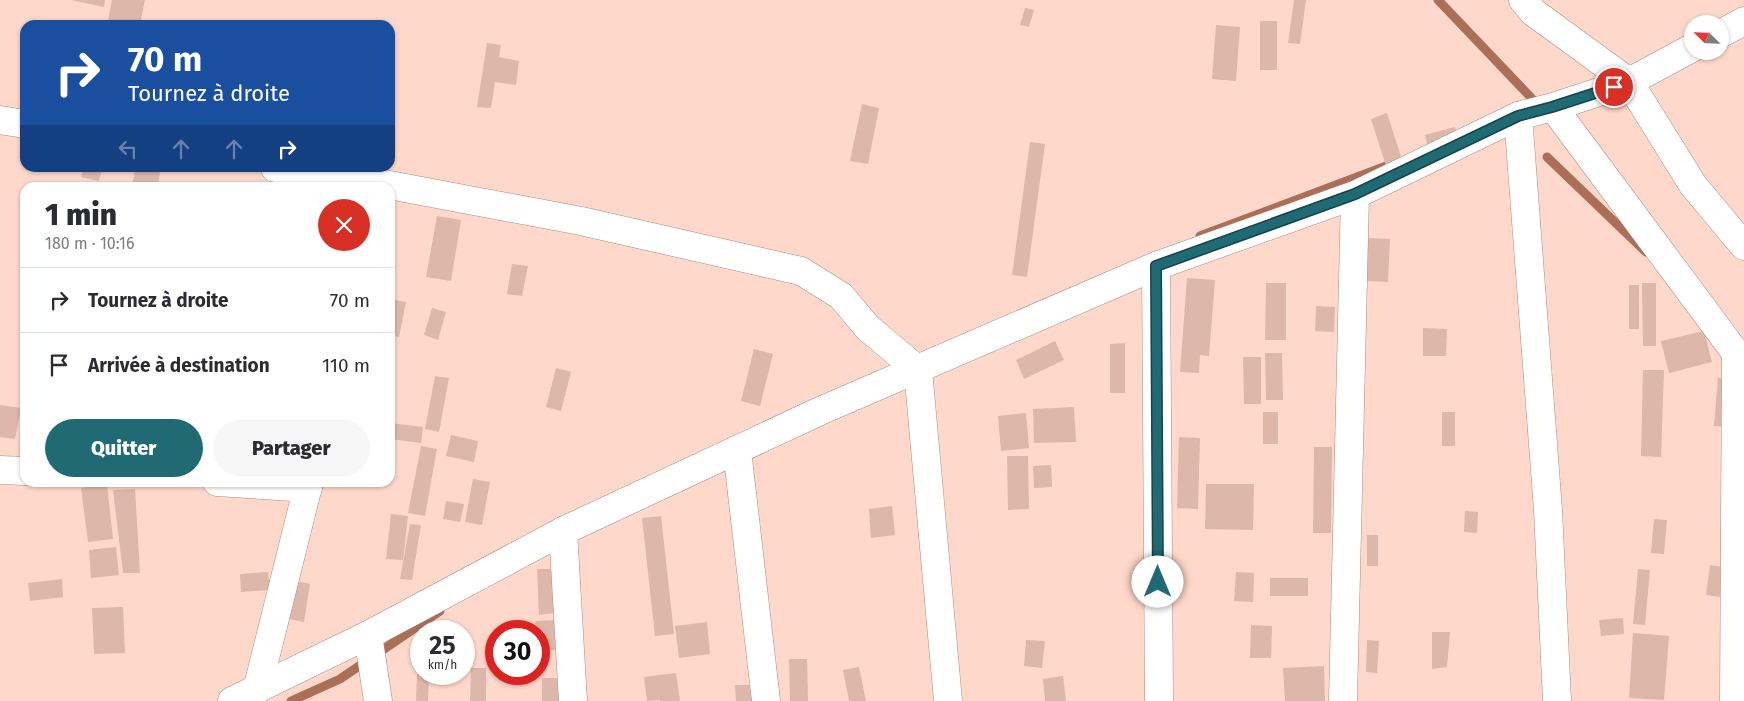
<!DOCTYPE html>
<html lang="fr">
<head>
<meta charset="utf-8">
<style>
  body { margin:0; font-family:"Fira Sans",sans-serif; background:#f7f7f7; color:#2b2b33; height:100vh; display:flex; flex-direction:column; font-size:19px; white-space:nowrap }
  * { box-sizing:border-box; margin:0 }
  p { font-size:16px; color:#7c7c81 }
  .icon { flex:none; width:28px; height:28px; fill:none; stroke:currentColor; stroke-width:2; stroke-linecap:round; stroke-linejoin:round }
  .map { position:relative; flex:1; overflow:hidden }
  .panel { position:absolute; left:20px; top:182px; width:375px; height:305px; display:flex; flex-direction:column; background:#fff; border-radius:15px; box-shadow:0 1px 4px #0004 }
  .panel>* { flex:none }
  .top-card { position:absolute; left:20px; top:20px; width:375px; height:152px; border-radius:15px; box-shadow:0 1px 4px #0004; background:#1a4fa0; color:#fff; overflow:hidden }
  .needle { width:32px; rotate:293deg }
  .buttons { position:absolute; left:1684px; top:15px; display:grid; gap:10px }
  .buttons a { display:grid; place-items:center; width:45px; height:45px; border-radius:50%; background:#fff; box-shadow:0 1px 4px #0004; font-size:25px }
  .speed { position:absolute; left:410px; top:620px; display:flex; gap:10px; font-size:25px; font-weight:700; text-align:center }
  .speed>* { display:grid; place-content:center; width:65px; height:65px; border-radius:50%; background:#fff; box-shadow:0 1px 4px #0004; line-height:1 }
  .speed small { font-size:12px; font-weight:400 }
  .speed .limit { border:8px solid #d22; background:#fff; color:#111 }
  .pin { position:absolute; display:grid; place-items:center; width:42px; height:42px; color:#fff; margin:-21px; border:2px solid #fff; border-radius:50%; box-shadow:0 1px 5px #0007 }
  .me { position:absolute; width:55px; margin:-28px; rotate:0deg; stroke-linejoin:round; filter:drop-shadow(0 0 4px #0008) }
  .turn { display:flex; align-items:center; gap:18px; height:105px; padding:0 25px; font-size:22px }
  .turn .icon { width:65px; height:65px; stroke-width:2.5 }
  .turn b { display:block; font-size:35px; line-height:42px }
  .lanes { display:flex; align-items:center; height:48px; padding:0 25px; background:#0003; justify-content:center; gap:25px; direction:ltr }
  .lanes .off { opacity:.35 }
  .round { display:grid; place-items:center; flex:none; width:52px; height:52px; border-radius:26px; background:#f7f7f7 }
  .overview { display:flex; align-items:center; justify-content:space-between; height:85px; padding:0 25px }
  h1 { font-size:30px; font-weight:800; line-height:38px }
  .button { display:flex; gap:10px; margin-top:auto; padding:10px 25px }
  .button a { flex:1; height:58px; border-radius:30px; background:#206a74; color:#fff; font-size:20px; font-weight:800; line-height:58px; text-align:center }
  .button a+a { background:#f7f7f7; color:#2b2b33 }
  ul { padding:0; list-style:none }
  li { display:flex; align-items:center; gap:15px; height:65px; padding:0 25px; border-top:1px solid #e1e1e2 }
  li div { flex:1 }
  li b { display:block; font-size:19px }
  li em { font-style:normal }
  .map>svg:first-child { display:block }
</style>
</head>
<body>
<div class="map">
<svg width="1744" height="701" viewBox="0 0 1744 701">
  <rect width="100%" height="100%" fill="#fed8ca"/>
  <g fill="none" stroke-linecap="round" stroke-linejoin="round">
    <g stroke="#ab6e57" stroke-width="9">
      <path d="M1438,0L1540,107"/>
      <path d="M1547,157L1646,252"/>
      <path d="M1200,236L1389,165"/>
      <path d="M291,701L340,679L440,611"/>
    </g>
  </g>
  <g fill="#ddb8aa">
    <path d="M71,0H105L104,7Z"/>
    <path d="M112,0H145L140,25H107Z"/>
    <path d="M1294,0H1306L1300,44L1288,43Z"/>
    <path d="M1025,8L1034,10L1029,27L1020,25Z"/>
    <rect x="1260" y="21" width="17" height="49"/>
    <path d="M1216,25L1240,27L1236,81L1212,79Z"/>
    <path d="M487,43L501,45L499,57L519,61L516,85L495,82L491,108L477,107Z"/>
    <path d="M862,104L879,108L868,164L850,161Z"/>
    <path d="M1387,113L1402,160L1386,166L1371,119Z"/>
    <path d="M1455,127L1458,138L1428,147L1425,135Z"/>
    <path d="M1030,142L1045,144L1027,277L1012,275Z"/>
    <path d="M84,168H102L99,181L81,177Z"/>
    <path d="M135,168L160,171L158,188H132Z"/>
    <path d="M254,184L271,187V188H254Z"/>
    <path d="M437,216L461,220L451,281L426,277Z"/>
    <path d="M1367,238L1390,239L1388,282L1366,281Z"/>
    <path d="M512,264L528,266L522,296L507,294Z"/>
    <path d="M1187,278L1215,280L1209,356L1200,355L1199,373L1180,372Z"/>
    <path d="M1266,283H1286V340H1265Z"/>
    <path d="M1642,283H1656V346H1643Z"/>
    <rect x="1629" y="285" width="10" height="44"/>
    <path d="M390,299L406,302L399,337L390,335Z"/>
    <path d="M1316,306L1335,307L1334,332L1315,331Z"/>
    <path d="M432,308L446,312L438,340L424,335Z"/>
    <path d="M1423,328L1447,329L1446,356H1423Z"/>
    <path d="M1704,331L1712,362L1669,373L1661,341Z"/>
    <path d="M1055,341L1064,360L1024,379L1016,360Z"/>
    <path d="M1125,343V393H1110V344Z"/>
    <path d="M754,349L773,354L760,406L741,401Z"/>
    <path d="M1265,353H1282L1283,400H1266Z"/>
    <path d="M1243,357H1261V404H1244Z"/>
    <path d="M556,368L571,372L561,411L546,407Z"/>
    <path d="M1643,370H1664L1661,457L1641,456Z"/>
    <path d="M435,376L449,378L439,432L425,429Z"/>
    <path d="M1718,378L1732,379L1728,427L1714,426Z"/>
    <path d="M0,405L21,408L15,439L0,437Z"/>
    <path d="M1074,407L1076,442L1034,443L1033,409Z"/>
    <rect x="1263" y="412" width="15" height="32"/>
    <rect x="1442" y="412" width="13" height="34"/>
    <path d="M1026,413L1029,448L1001,451L998,416Z"/>
    <path d="M390,423L423,427L421,443L390,439Z"/>
    <path d="M451,435L478,441L474,462L446,456Z"/>
    <path d="M1179,437L1200,438L1198,509L1177,508Z"/>
    <path d="M421,446L437,449L425,516L408,513Z"/>
    <path d="M1314,447H1332L1331,533H1313Z"/>
    <path d="M1007,456H1028L1029,509L1008,510Z"/>
    <path d="M1051,465L1052,487L1034,488L1033,466Z"/>
    <path d="M473,479L490,482L482,525L465,522Z"/>
    <path d="M107,484L113,539L88,542L81,488Z"/>
    <path d="M1206,484H1254L1253,530L1205,529Z"/>
    <path d="M135,489L140,573H123L113,490Z"/>
    <path d="M446,501L464,504L460,522L443,519Z"/>
    <path d="M892,506L895,535L871,538L869,509Z"/>
    <path d="M1465,511L1478,512L1477,533L1464,532Z"/>
    <path d="M391,514L408,516L403,560L386,559Z"/>
    <path d="M661,516L674,634L655,636L642,518Z"/>
    <path d="M1654,519L1667,520L1664,554L1651,553Z"/>
    <path d="M410,524L421,525L412,580L400,579Z"/>
    <rect x="1367" y="535" width="11" height="31"/>
    <path d="M116,547L119,575L91,578L89,550Z"/>
    <path d="M1710,565L1723,567L1720,597L1706,595Z"/>
    <path d="M537,569H553L554,613L539,615Z"/>
    <path d="M1638,569L1650,570L1645,625L1633,624Z"/>
    <path d="M268,572L270,590L241,592L240,574Z"/>
    <path d="M1236,572L1254,573L1253,602L1234,601Z"/>
    <rect x="1270" y="578" width="38" height="18"/>
    <path d="M62,579L63,597L30,601L28,583Z"/>
    <path d="M296,581L310,584L304,622L289,619Z"/>
    <path d="M123,607L125,653L94,654L92,608Z"/>
    <path d="M1623,618L1624,634L1601,636L1599,620Z"/>
    <path d="M555,620V650L539,651V631H536L535,621Z"/>
    <path d="M707,622L710,654L679,658L675,626Z"/>
    <path d="M1251,625L1272,626L1271,658H1250Z"/>
    <path d="M1432,632H1450L1447,667L1432,669Z"/>
    <path d="M1633,633L1669,636L1664,700L1629,698Z"/>
    <path d="M1026,640L1045,641L1042,668L1024,666Z"/>
    <path d="M1367,640L1379,641L1377,673L1366,672Z"/>
    <path d="M789,659H807L808,701H790Z"/>
    <path d="M1324,666L1325,701H1285L1283,668Z"/>
    <path d="M859,667L866,701H849L843,670Z"/>
    <path d="M471,668H486V701H470Z"/>
    <path d="M676,673L680,701H660V700L647,701L644,677Z"/>
    <path d="M417,674H429L428,701H416Z"/>
    <path d="M1063,676L1066,701H1045L1043,679Z"/>
    <rect x="542" y="678" width="17" height="23"/>
    <path d="M735,685H752L753,701H736Z"/>
  </g>
  <g fill="none" stroke-linecap="round" stroke-linejoin="round">
    <defs>
      <g id="minor">
        <path d="M1523,0L1533,12L1629,82L1693,185L1744,246"/>
        <path d="M1720,34L1744,21"/>
        <path d="M1553,107L1744,364"/>
        <path d="M1518,116L1548,510L1557,701"/>
        <path d="M0,120L25,124"/>
        <path d="M275,168L368,181L581,221L801,271L841,296L868,328L918,370L948,701"/>
        <path d="M1156,266L1159,701"/>
        <path d="M737,450L766,701"/>
        <path d="M0,470L25,471"/>
        <path d="M217,482L308,488"/>
        <path d="M563,531L573,701"/>
        <path d="M368,635L378,701"/>
        <path d="M257,690L309,482"/>
        <path d="M232,701L368,635L563,531L820,411L1156,266L1355,195L1518,116L1553,107L1629,82L1692,48"/>
        <path d="M1343,701L1355,195"/>
        <path d="M1734,701L1736,354"/>
      </g>
    </defs>
    <use href="#minor" stroke="#af8c7f" stroke-width="29"/>
    <use href="#minor" stroke="#fff" stroke-width="28"/>
  </g>
  <g fill="none" stroke-linecap="round" stroke-linejoin="round">
    <defs>
      <path id="route" d="M1158,582L1156,266L1355,194L1518,116L1552,107L1614,87"/>
    </defs>
    <use href="#route" stroke="#15454b" stroke-width="12"/>
    <use href="#route" stroke="#206a74" stroke-width="9"/>
  </g>
</svg>
<div class="buttons">
<a><svg class="needle" viewBox="-14 -14 28 28"><path d="M0-13l5 13h-10z" fill="#e53935"/><path d="M0 13l5-13h-10z" fill="#7c7c81"/></svg></a>
</div>
<div class="speed"><div>25<small>km/h</small></div><div class="limit">30</div></div>
<div class="pin" style="left:1614px;top:87px;background:#d93025"><svg class="icon" aria-label="arrive" viewBox="0 0 24 24"><path d="M6 21V4h12l-3 4 3 4H6"/></svg></div>
<svg class="me" style="left:1158px;top:582px" viewBox="-20 -20 40 40"><circle r="19" fill="#fff"/><path d="M0-13L10 11 0 6-10 11z" fill="#206a74"/></svg>
<div class="top-card">
<div class="turn"><svg class="icon" aria-label="right" viewBox="0 0 24 24"><path d="M7 20v-9h11M14 6l5 5-5 5"/></svg><div><b>70 m</b>Tournez à droite</div></div>
<div class="lanes"><svg class="icon off" aria-label="left" viewBox="0 0 24 24"><path d="M17 20v-9H6M10 6l-5 5 5 5"/></svg><svg class="icon off" aria-label="ahead" viewBox="0 0 24 24"><path d="M12 20V5M6 11l6-6 6 6"/></svg><svg class="icon off" aria-label="ahead" viewBox="0 0 24 24"><path d="M12 20V5M6 11l6-6 6 6"/></svg><svg class="icon" aria-label="right" viewBox="0 0 24 24"><path d="M7 20v-9h11M14 6l5 5-5 5"/></svg></div>
</div>
<section class="panel">
<div class="overview"><div><h1>1 min</h1><p>180 m · 10:16</p></div><a class="round" style="background:#d93025;color:#fff"><svg class="icon" aria-label="close" viewBox="0 0 24 24"><path d="M6 6l12 12M18 6L6 18"/></svg></a></div>
<ul>
<li><svg class="icon" aria-label="right" viewBox="0 0 24 24"><path d="M7 20v-9h11M14 6l5 5-5 5"/></svg><div><b>Tournez à droite</b></div><em>70 m</em></li>
<li><svg class="icon" aria-label="arrive" viewBox="0 0 24 24"><path d="M6 21V4h12l-3 4 3 4H6"/></svg><div><b>Arrivée à destination</b></div><em>110 m</em></li>
</ul>
<div class="button"><a>Quitter</a><a>Partager</a></div>
</section>
</div>
</body>
</html>
